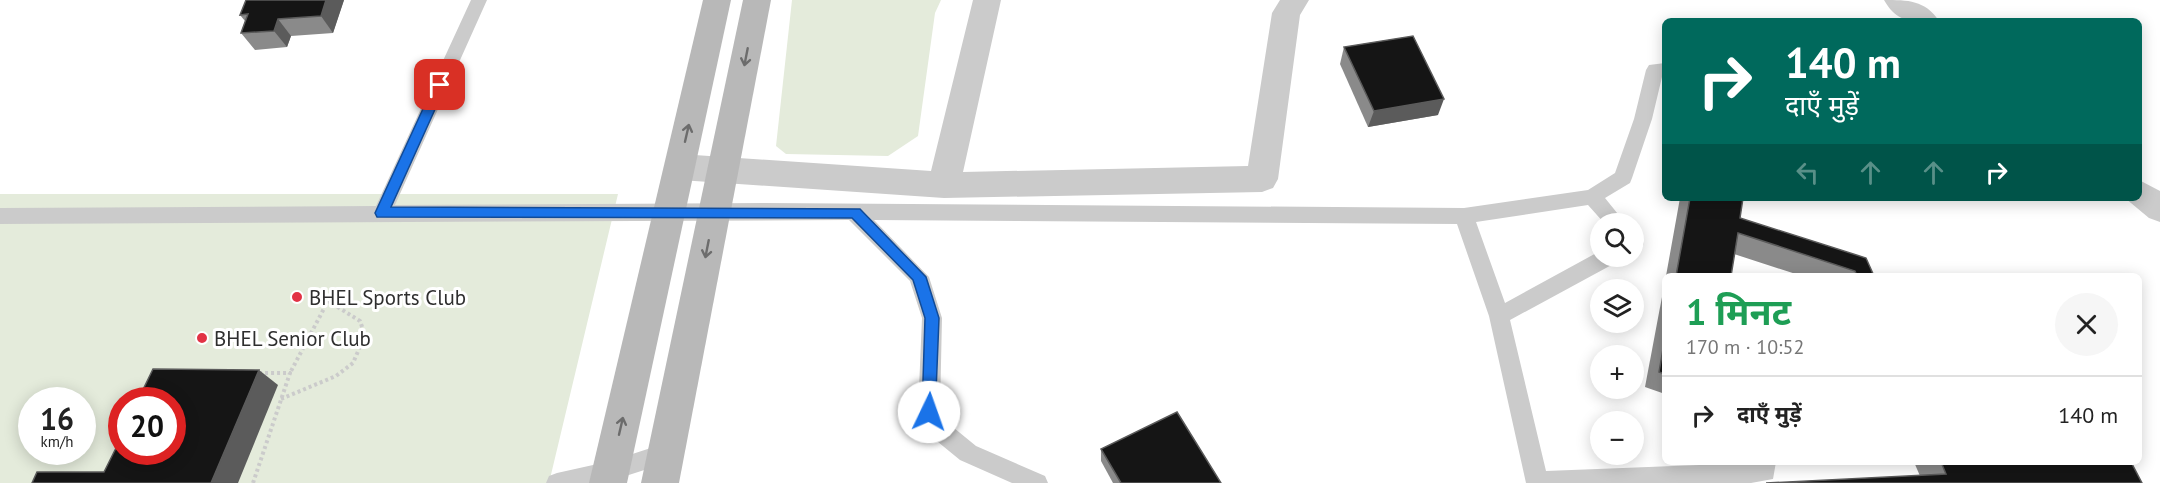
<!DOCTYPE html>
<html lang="hi">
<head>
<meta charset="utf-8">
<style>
  body { margin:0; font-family:"PT Sans","Noto Sans Devanagari",sans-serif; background:#f6f6f6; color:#222; height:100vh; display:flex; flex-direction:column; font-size:22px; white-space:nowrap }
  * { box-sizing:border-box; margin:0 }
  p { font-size:20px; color:#767676 }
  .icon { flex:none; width:33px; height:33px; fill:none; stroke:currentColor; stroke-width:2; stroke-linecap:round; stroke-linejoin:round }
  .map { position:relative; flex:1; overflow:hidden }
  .drawer { position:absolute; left:1662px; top:273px; width:480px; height:192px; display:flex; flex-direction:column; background:#fff; border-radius:9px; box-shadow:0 3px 15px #0003 }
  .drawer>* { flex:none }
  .banner { position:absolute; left:1662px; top:18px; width:480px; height:183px; border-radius:9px; box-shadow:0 3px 15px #0003; background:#00695c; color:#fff; overflow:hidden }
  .fabs { position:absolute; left:1590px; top:213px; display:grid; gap:12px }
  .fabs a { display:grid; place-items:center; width:54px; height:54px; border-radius:50%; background:#fff; box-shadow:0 3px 15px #0003; font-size:30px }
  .speed { position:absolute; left:18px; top:387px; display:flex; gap:12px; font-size:30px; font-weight:700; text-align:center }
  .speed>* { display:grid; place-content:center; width:78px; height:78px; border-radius:50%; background:#fff; box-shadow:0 3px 15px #0003; line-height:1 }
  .speed small { font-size:15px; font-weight:400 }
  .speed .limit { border:9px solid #d22; background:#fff; color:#111 }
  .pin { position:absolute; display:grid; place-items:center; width:51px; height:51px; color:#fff; margin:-26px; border-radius:12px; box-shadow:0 3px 9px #0006 }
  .me { position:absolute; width:66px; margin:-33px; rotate:3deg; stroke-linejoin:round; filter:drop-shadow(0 0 4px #0008) }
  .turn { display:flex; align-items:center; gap:21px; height:126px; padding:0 24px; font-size:27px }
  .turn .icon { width:78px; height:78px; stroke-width:2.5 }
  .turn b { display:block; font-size:42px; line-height:51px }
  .lanes { display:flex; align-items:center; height:57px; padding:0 24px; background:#0003; justify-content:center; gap:30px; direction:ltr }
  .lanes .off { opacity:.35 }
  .round { display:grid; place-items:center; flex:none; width:63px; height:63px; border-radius:32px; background:#f6f6f6 }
  .headline { display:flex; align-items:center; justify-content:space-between; height:102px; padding:0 24px }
  h1 { font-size:36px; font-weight:700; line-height:45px; color:#1e9e55 }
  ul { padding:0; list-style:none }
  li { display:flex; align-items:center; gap:18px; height:78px; padding:0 24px; border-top:2px solid #e0e0e0 }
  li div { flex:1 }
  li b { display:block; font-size:22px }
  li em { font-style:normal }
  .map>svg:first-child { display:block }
</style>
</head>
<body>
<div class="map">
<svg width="2160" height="483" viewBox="0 0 2160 483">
  <rect width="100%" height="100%" fill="#fff"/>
  <g fill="#e4ebdb" fill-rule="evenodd">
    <path d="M792,0H941L935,13L918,136L888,156L786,154L776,146Z"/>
    <path d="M0,194H618L549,483H0ZM32,400H82V452H32ZM122,400H172V452H122Z"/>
  </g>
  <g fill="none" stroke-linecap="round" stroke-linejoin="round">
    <g stroke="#cbcbcb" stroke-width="4" stroke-dasharray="3 3" stroke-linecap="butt">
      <path d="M281,399L336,376L353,363L365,335L360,321L328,301L290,373"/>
      <path d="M253,483L290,373H258"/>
    </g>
    <g fill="#cbcbcb" fill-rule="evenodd">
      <path d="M471,0H487L395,205L765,203L1464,208L1588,190L1615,173L1634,119L1646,70L1649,65L1665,63V77H1662L1652,119L1632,178L1630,183L1605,198L1626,224H1605L1588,205L1476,222L1505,303L1600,251V256H1620L1617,262L1510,320L1546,471L1776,462L1773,479L1751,483H1526L1489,316L1457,224L874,220L929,277L942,318L940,409L954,428L976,446L1045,476L1048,483H1012L960,460L938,442L918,412L922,318L910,281L849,220L0,224V208L376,206Z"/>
      <path d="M1634,233L1641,235L1644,244L1641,250L1634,252Z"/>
      <path d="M666,443L674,446L677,453L674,460L666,463L604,483H546L549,476L557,473L611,461Z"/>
    </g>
    <g fill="#cbcbcb" fill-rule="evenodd">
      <path d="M973,0H1001L963,172L1248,166L1272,13L1280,0H1309L1300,15L1278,179L1273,188L1262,192L944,198L680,180L669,176L664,167L669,158L680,154L931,171Z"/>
      <path d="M1884,0C1908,0 1925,0 1939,21C1914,21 1898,25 1884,0Z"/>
      <path d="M2139,180L2160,191V222L2149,218L2125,198H2139Z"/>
    </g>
    <g fill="#b8b8b8" fill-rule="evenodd">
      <path d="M703,0H731L627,483H589Z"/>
      <path d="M743,0H771L679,483H641Z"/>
    </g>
  </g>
  <g fill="#8a8a8a">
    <path d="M344,0L333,33L291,36L287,47L255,50L241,33L245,21L240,15Z"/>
    <path d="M1344,47L1438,115L1368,127L1340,64Z"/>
    <path d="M1680,198H1743L1740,218L1874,276H1850L1855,271L1850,276H1802L1734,254L1731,276H1666Z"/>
    <path d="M1665,281V394L1645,387Z"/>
    <path d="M1101,449L1221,483H1113L1101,461Z"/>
    <path d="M1914,462H2131L2142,483L1920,476Z"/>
  </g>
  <g fill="#5b5b5b">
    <path d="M326,0H344L333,33L321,16Z"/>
    <path d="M278,19L291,36L287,47L274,31Z"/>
    <path d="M1444,99L1438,115L1368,127L1374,111Z"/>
    <path d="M259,370L278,385L238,483H211Z"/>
  </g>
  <g fill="#151515" stroke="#5b5b5b" stroke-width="1.5">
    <path d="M246,0H326L321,16L278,19L274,31L241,33L248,14L240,15Z"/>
    <path d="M1413,36L1444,99L1374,111L1344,47Z"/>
    <path d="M1690,198H1743L1740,218L1866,258L1874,276H1857L1855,271L1738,233L1731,276H1676Z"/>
    <path d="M1665,338V374L1659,372Z"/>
    <path d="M153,369L259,370L211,483H32L37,472H104L122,436V452H172V400H138Z"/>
    <path d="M1177,412L1221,483H1121L1101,449Z"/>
    <path d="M1941,462H2131L2142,483H1766L1946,474Z"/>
  </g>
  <defs><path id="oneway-shaft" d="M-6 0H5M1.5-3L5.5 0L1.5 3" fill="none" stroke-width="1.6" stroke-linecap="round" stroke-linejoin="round" transform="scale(1.5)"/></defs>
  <g stroke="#6c6c6c">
    <use href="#oneway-shaft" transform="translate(746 57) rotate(101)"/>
    <use href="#oneway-shaft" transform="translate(687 133) rotate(-77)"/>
    <use href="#oneway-shaft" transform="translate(707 249) rotate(101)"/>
    <use href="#oneway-shaft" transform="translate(621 426) rotate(-77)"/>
  </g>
  <path fill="#1a73e8" stroke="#114b97" stroke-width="1.5" d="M440,80L446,85L391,207L860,209L926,277L939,318L935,417L929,419L922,412L925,318L913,280L852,218L377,217L375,213L434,85Z"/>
  <g fill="#e23245" stroke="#fff" stroke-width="2">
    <circle cx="297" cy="297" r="6"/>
    <circle cx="202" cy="338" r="6"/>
  </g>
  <g text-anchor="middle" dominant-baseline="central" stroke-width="6" stroke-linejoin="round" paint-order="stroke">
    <g font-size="21" fill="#2e2e2e" stroke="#fff" text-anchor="start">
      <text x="309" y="297">BHEL Sports Club</text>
      <text x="214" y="338">BHEL Senior Club</text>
    </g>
  </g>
</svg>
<div class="fabs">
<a><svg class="icon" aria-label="search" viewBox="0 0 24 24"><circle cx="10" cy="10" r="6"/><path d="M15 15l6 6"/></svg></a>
<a><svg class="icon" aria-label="layers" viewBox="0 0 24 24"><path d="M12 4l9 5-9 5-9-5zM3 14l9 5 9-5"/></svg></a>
<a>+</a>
<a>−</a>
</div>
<div class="speed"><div>16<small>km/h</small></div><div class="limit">20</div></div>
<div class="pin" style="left:440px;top:85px;background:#d93025"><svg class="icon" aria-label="arrive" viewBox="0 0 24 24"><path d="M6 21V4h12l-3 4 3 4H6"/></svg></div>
<svg class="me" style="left:929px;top:412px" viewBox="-20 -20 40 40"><circle r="19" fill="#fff"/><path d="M0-13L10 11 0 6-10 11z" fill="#1a73e8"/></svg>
<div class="banner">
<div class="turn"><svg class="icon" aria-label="right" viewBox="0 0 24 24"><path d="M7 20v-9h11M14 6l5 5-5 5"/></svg><div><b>140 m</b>दाएँ मुड़ें</div></div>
<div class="lanes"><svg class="icon off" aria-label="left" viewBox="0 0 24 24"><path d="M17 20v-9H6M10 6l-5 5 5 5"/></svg><svg class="icon off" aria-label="ahead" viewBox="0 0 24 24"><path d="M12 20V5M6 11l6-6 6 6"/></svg><svg class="icon off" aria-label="ahead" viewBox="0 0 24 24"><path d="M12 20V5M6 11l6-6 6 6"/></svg><svg class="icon" aria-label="right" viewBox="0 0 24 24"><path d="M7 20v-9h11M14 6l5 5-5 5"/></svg></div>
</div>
<section class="drawer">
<div class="headline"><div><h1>1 मिनट</h1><p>170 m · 10:52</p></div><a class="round"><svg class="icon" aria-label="close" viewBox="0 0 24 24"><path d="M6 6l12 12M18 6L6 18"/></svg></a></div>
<ul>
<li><svg class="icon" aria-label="right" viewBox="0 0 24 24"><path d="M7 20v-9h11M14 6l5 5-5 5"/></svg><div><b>दाएँ मुड़ें</b></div><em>140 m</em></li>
</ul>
</section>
</div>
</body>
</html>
